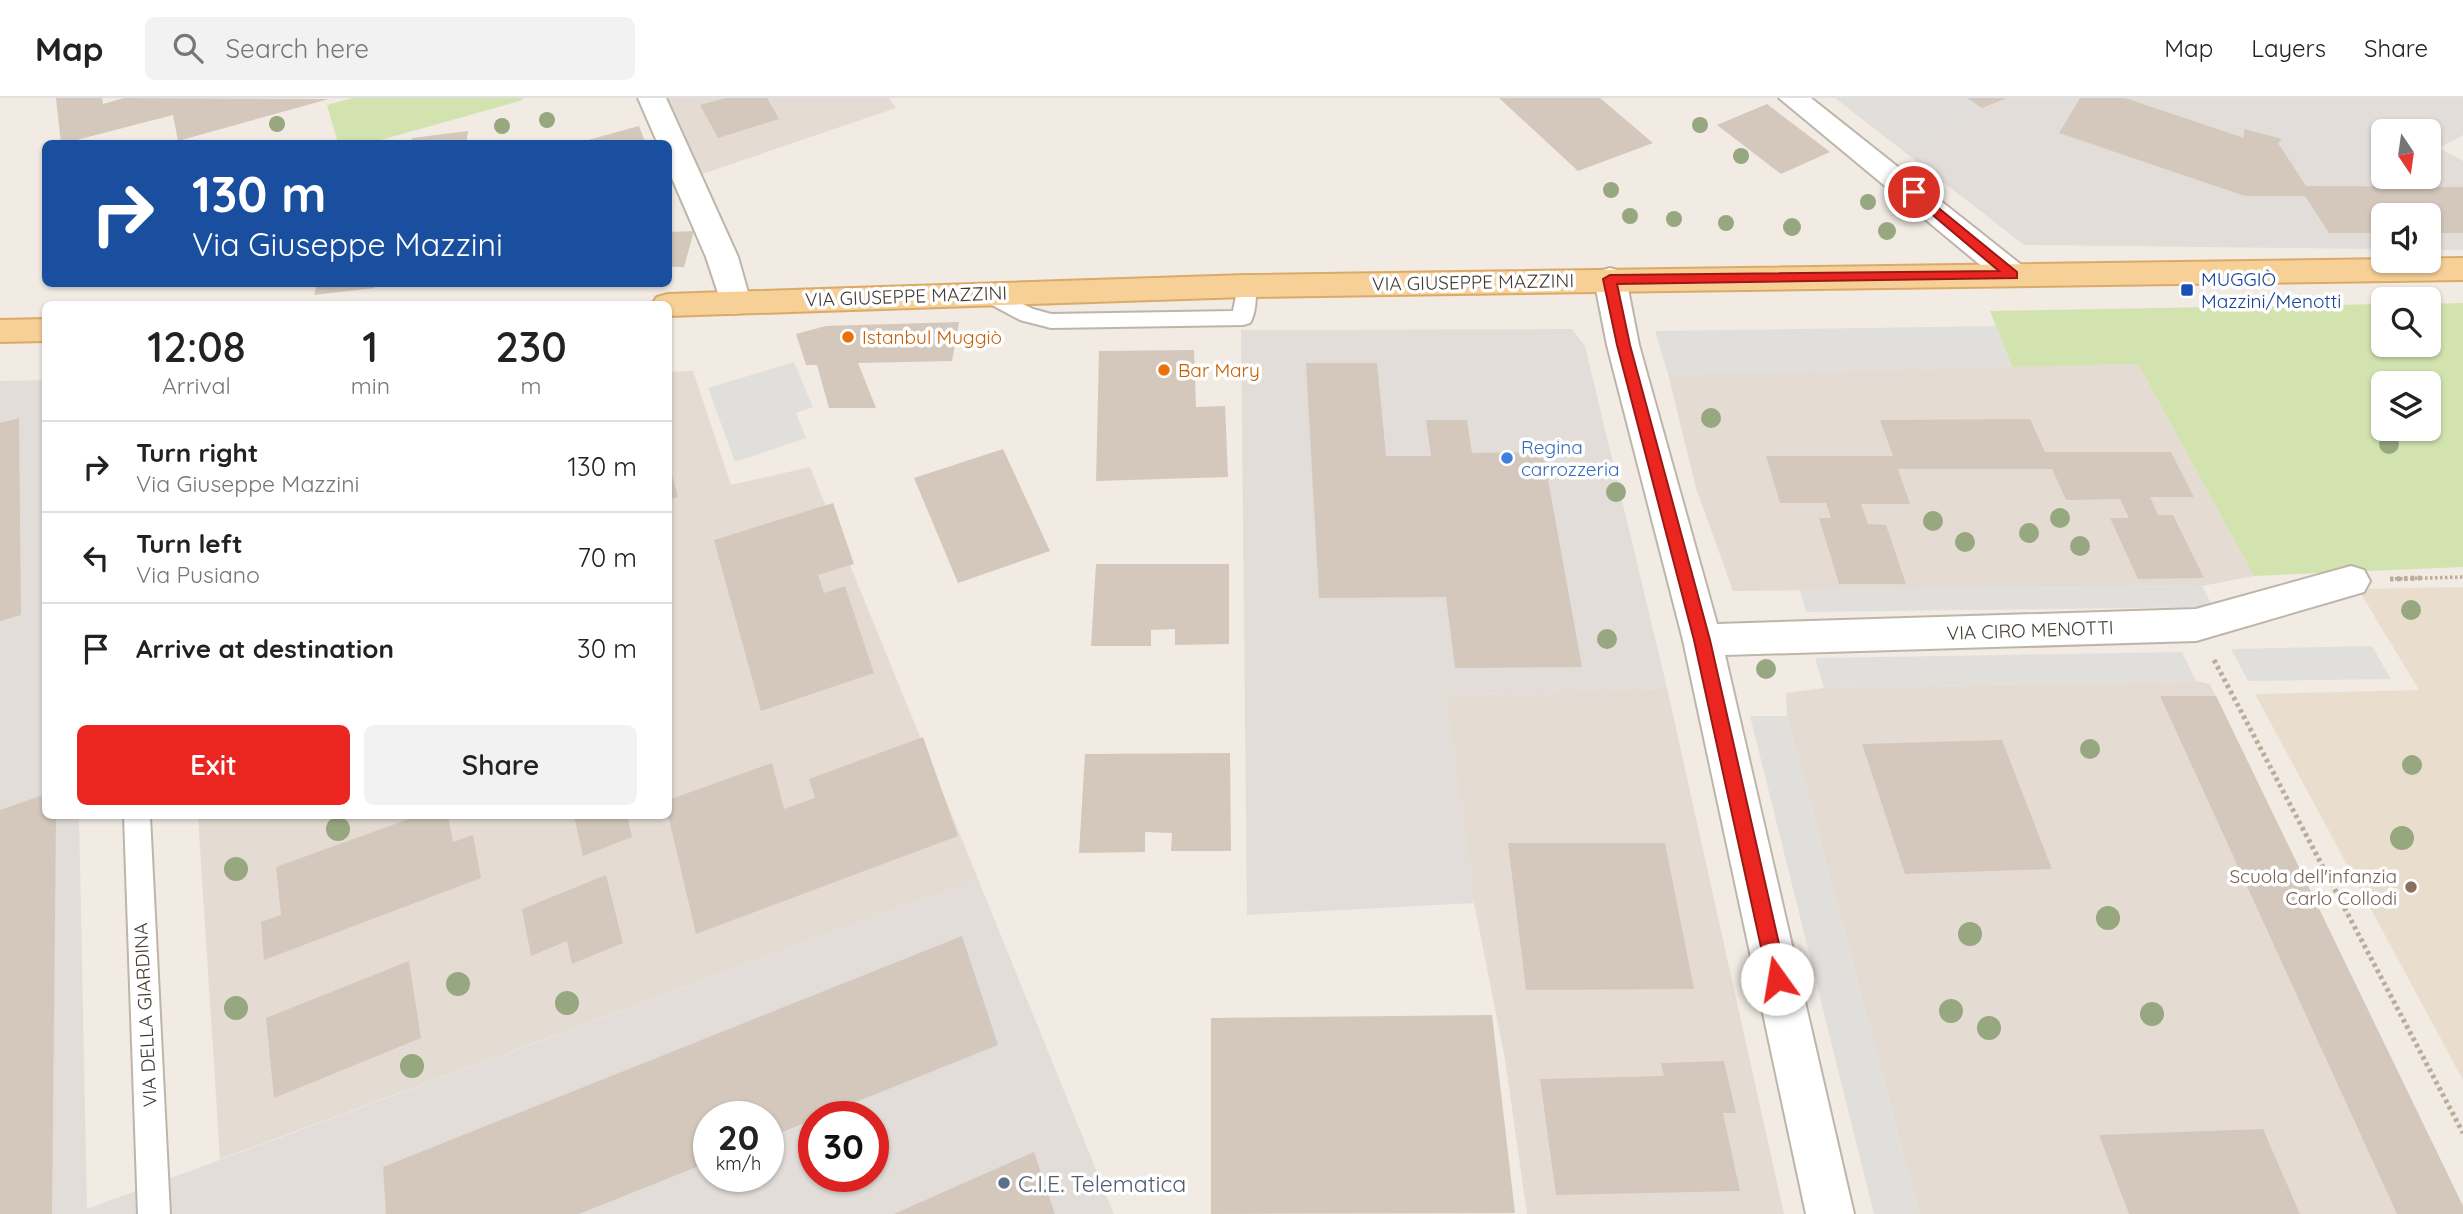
<!DOCTYPE html>
<html lang="en">
<head>
<meta charset="utf-8">
<style>
  body { margin:0; font-family:Quicksand,sans-serif; background:#f2f2f2; color:#222; height:100vh; display:flex; flex-direction:column; font-size:26px; white-space:nowrap }
  * { box-sizing:border-box; margin:0 }
  p { font-size:23px; color:#767676 }
  .icon { flex:none; width:38px; height:38px; fill:none; stroke:currentColor; stroke-width:2; stroke-linecap:round; stroke-linejoin:round }
  .map { position:relative; flex:1; overflow:hidden }
  .drawer { position:absolute; left:42px; top:203px; width:630px; height:518px; display:flex; flex-direction:column; background:#fff; border-radius:10px; box-shadow:0 2px 5px #0004 }
  .drawer>* { flex:none }
  .top-card { position:absolute; left:42px; top:42px; width:630px; height:147px; border-radius:10px; box-shadow:0 2px 5px #0004; background:#1a4fa0; color:#fff; overflow:hidden }
  .needle { width:46px; rotate:167deg }
  .fabs { position:absolute; left:2371px; top:21px; display:grid; gap:14px }
  .fabs a { display:grid; place-items:center; width:70px; height:70px; border-radius:10px; background:#fff; box-shadow:0 2px 5px #0004; font-size:35px }
  .speed { position:absolute; left:693px; top:1003px; display:flex; gap:14px; font-size:35px; font-weight:700; text-align:center }
  .speed>* { display:grid; place-content:center; width:91px; height:91px; border-radius:50%; background:#fff; box-shadow:0 2px 5px #0004; line-height:1 }
  .speed small { font-size:18px; font-weight:400 }
  .speed .limit { border:10px solid #d22; background:#fff; color:#111 }
  .pin { position:absolute; display:grid; place-items:center; width:60px; height:60px; color:#fff; margin:-30px; border:4px solid #fff; border-radius:50%; box-shadow:0 2px 7px #0007 }
  .me { position:absolute; width:77px; margin:-38px; rotate:347deg; stroke-linejoin:round; filter:drop-shadow(0 0 5px #0008) }
  .turn { display:flex; align-items:center; gap:24px; height:147px; padding:0 35px; font-size:32px }
  .turn .icon { width:91px; height:91px; stroke-width:2.5 }
  .turn b { display:block; font-size:49px; line-height:60px }
  .eta { display:flex; justify-content:space-evenly; align-items:center; height:119px; text-align:center }
  .eta b { font-size:42px; font-weight:600; line-height:49px }
  .cta { display:flex; gap:14px; margin-top:auto; padding:14px 35px }
  .cta a { flex:1; height:80px; border-radius:10px; background:#eb2621; color:#fff; font-size:28px; font-weight:600; line-height:80px; text-align:center }
  .cta a+a { background:#f2f2f2; color:#222 }
  ul { padding:0; list-style:none }
  li { display:flex; align-items:center; gap:21px; height:91px; padding:0 35px; border-top:2px solid #e0e0e0 }
  li div { flex:1 }
  li b { display:block; font-size:26px }
  li em { font-style:normal }
  header { display:flex; align-items:center; gap:42px; box-sizing:border-box; height:98px; padding:0 35px; background:#fff; border-bottom:2px solid #e0e0e0 }
  header strong { font-size:33px }
  nav { display:flex; gap:38px; margin-inline-start:auto; font-size:24px }
  .search { width:490px; height:63px; background:#f2f2f2; display:flex; align-items:center; gap:18px; box-sizing:border-box; padding:0 24px; border-radius:10px; color:#767676; font-size:26px }
  .map>svg:first-child { display:block }
</style>
</head>
<body>
<header>
<strong>Map</strong>
<div class="search"><svg class="icon" aria-label="search" viewBox="0 0 24 24"><circle cx="10" cy="10" r="6"/><path d="M15 15l6 6"/></svg>Search here</div>
<nav><a>Map</a><a>Layers</a><a>Share</a></nav>
</header>
<div class="map">
<svg width="2463" height="1116" viewBox="0 0 2463 1116">
  <rect width="100%" height="100%" fill="#f1ebe4"/>
  <g fill="#e4dcd2">
    <path d="M666,0H889L896,10L702,76Z"/>
    <path d="M2138,266L2254,478L2202,488L1733,493L1696,390L1668,276Z"/>
    <path d="M693,273L731,387L810,369L978,781L220,1061L198,718H668L669,274Z"/>
    <path d="M2196,583L2210,586L2463,1108V1116H1919L1787,618L1786,595L1824,590Z"/>
    <path d="M1667,590L1784,1116H1527L1505,961L1474,805L1445,597Z"/>
  </g>
  <g fill="#e3ddd9" fill-rule="evenodd">
    <path d="M1835,0H2463V37L2439,50L2463,63V152H2429V117H2384L2383,151L2024,147ZM2384,33H2429V79H2384Z"/>
    <path d="M1572,231L1585,248L1667,590L1445,597L1474,805L1247,817L1241,232Z"/>
    <path d="M45,282L46,718H79L87,1111L978,781L1114,1116H0V283ZM709,1018H768V1078H709ZM814,1018H873V1078H814Z"/>
  </g>
  <path fill="#e9dece" d="M2463,489V982L2255,596L2419,592L2358,491Z"/>
  <g fill="#d2e3af" fill-rule="evenodd">
    <path d="M353,0H522L523,2L370,45H338L327,7Z"/>
    <path d="M2463,205V469L2254,478L2138,266L2012,269L1990,213L2383,206L2384,247H2429V206ZM2384,285H2429V331H2384Z"/>
  </g>
  <g fill="#e1dfdc">
    <path d="M1835,0H1967L1982,10L1900,49Z"/>
    <path d="M1996,228L2012,269L1668,276L1655,233Z"/>
    <path d="M794,264L813,309L796,315L806,340L735,364L708,290Z"/>
    <path d="M2202,488L2213,509L1806,514L1800,492Z"/>
    <path d="M2372,548L2391,581L2248,583L2231,551Z"/>
    <path d="M2182,554L2196,583L1824,590L1815,560Z"/>
    <path d="M1750,618H1787L1919,1116H1874Z"/>
  </g>
  <g fill="#d4c8bd">
    <path d="M56,0H102L103,6L124,0L329,1L178,43L173,17L61,46Z"/>
    <path d="M725,0H767L779,21L718,40L700,7Z"/>
    <path d="M1499,0H1600L1653,45L1578,73Z"/>
    <path d="M1967,0H2007L1982,10Z"/>
    <path d="M2080,0H2125L2244,40V31L2282,41L2278,45L2306,88L2463,89V135H2429V117H2384V135H2329L2305,98H2245L2059,35Z"/>
    <path d="M1767,6L1830,54L1781,76L1717,27Z"/>
    <path d="M639,28L646,46H577V45Z"/>
    <path d="M468,33L466,46H411L412,40Z"/>
    <path d="M694,133L684,169H668V134Z"/>
    <path d="M317,186H375L374,190L314,197Z"/>
    <path d="M959,224L952,263L858,265L876,310H829L817,267H806L796,236L826,228Z"/>
    <path d="M1194,252L1196,309L1225,308L1228,379L1096,383L1099,253Z"/>
    <path d="M1306,265H1377L1386,358H1431L1426,322H1467L1472,355L1543,354L1582,569L1455,570L1446,499L1319,500Z"/>
    <path d="M19,320L21,517L0,523V325Z"/>
    <path d="M2030,321L2045,354H2171L2194,399H2150L2158,417H2173L2204,480L2138,481L2110,420H2129L2120,401L2066,402L2052,371H1898L1910,406H1861L1868,426L1886,427L1906,486H1839L1819,420H1831L1826,405H1780L1766,358H1893L1880,322Z"/>
    <path d="M1003,351L1050,453L958,485L914,380Z"/>
    <path d="M668,364L678,399L668,402Z"/>
    <path d="M833,405L854,466L818,477L824,495L845,488L874,575L761,613L714,442Z"/>
    <path d="M1096,466H1229V546L1175,547V531L1151,532V548H1091Z"/>
    <path d="M2160,598H2216L2463,1108V1116H2397Z"/>
    <path d="M923,639L958,738L696,836L668,717V702L772,665L784,711L815,700L809,681Z"/>
    <path d="M2002,642L2052,771L1905,776L1862,646Z"/>
    <path d="M1230,655L1231,753H1171L1172,735L1145,734V754L1079,755L1085,656Z"/>
    <path d="M46,696V718H56L52,1116H0V712Z"/>
    <path d="M417,718H448L453,744L473,737L481,780L264,862L261,824L281,817L276,769Z"/>
    <path d="M574,718H627L632,739L583,758Z"/>
    <path d="M1508,745H1665L1694,891L1526,892Z"/>
    <path d="M606,777L623,845L572,866L567,843L531,858L522,811Z"/>
    <path d="M962,838L998,947L821,1018H814V1021L768,1040V1018H709V1064L579,1116H386L383,1069Z"/>
    <path d="M409,863L421,940L274,1000L266,920Z"/>
    <path d="M1492,917L1515,1115L1211,1116V920Z"/>
    <path d="M1724,963L1736,1015H1723L1740,1093L1556,1097L1540,981L1664,978L1661,965Z"/>
    <path d="M2263,1031L2300,1116H2129L2099,1037Z"/>
    <path d="M1034,1054L1055,1116H894Z"/>
  </g>
  <g fill="none" stroke-linecap="round" stroke-linejoin="round">
    <defs>
      <g id="lane">
        <path d="M1246,181L1253,183C1258,193 1256,215 1250,225L1243,227L1051,230L1020,222L979,200L976,195L979,190L986,188L1033,211L1051,216L1233,213L1239,183Z"/>
        <path d="M124,718H150L170,1116H138Z"/>
      </g>
      <g id="street">
        <path d="M638,0H666L738,159L751,205L746,213L735,216L724,213L706,159L668,71V46H658Z"/>
        <path d="M1779,0H1811L2024,169L2029,177L2024,185L2013,188L2002,185Z"/>
        <path d="M1610,170L1621,173L1626,181L1639,247L1717,526L2196,511L2351,468L2364,472L2370,483L2364,494L2196,543L1725,557L1854,1116H1806L1683,542L1607,247L1594,181L1599,173Z"/>
      </g>
      <g id="primary">
        <path d="M2463,160V182L1246,199L668,218V206H652L657,199L668,196L1246,177Z"/>
        <path d="M46,221V243L0,244V222Z"/>
      </g>
    </defs>
    <use href="#lane" stroke="#beb5aa" stroke-width="4"/>
    <use href="#street" stroke="#beb5aa" stroke-width="4"/>
    <use href="#primary" stroke="#daaa68" stroke-width="4"/>
    <path stroke="#bcac9a" stroke-width="3.5" stroke-dasharray="2.5 2.5" stroke-linecap="butt" d="M2390,481L2463,479"/>
    <g stroke="#bcac9a" stroke-width="5" stroke-dasharray="3.5 3.5" stroke-linecap="butt">
      <path d="M2390,481L2421,480"/>
      <path d="M2214,562L2463,1035"/>
    </g>
    <use href="#lane" fill="#fff" fill-rule="evenodd"/>
    <use href="#street" fill="#fff" fill-rule="evenodd"/>
    <use href="#primary" fill="#f7d097" fill-rule="evenodd"/>
  </g>
  <g fill="#97a77f">
    <circle cx="547" cy="22" r="8"/>
    <circle cx="277" cy="26" r="8"/>
    <circle cx="1700" cy="27" r="8"/>
    <circle cx="502" cy="28" r="8"/>
    <circle cx="1741" cy="58" r="8"/>
    <circle cx="1611" cy="92" r="8"/>
    <circle cx="1868" cy="104" r="8"/>
    <circle cx="1630" cy="118" r="8"/>
    <circle cx="1674" cy="121" r="8"/>
    <circle cx="1726" cy="125" r="8"/>
    <circle cx="1792" cy="129" r="9"/>
    <circle cx="1887" cy="133" r="9"/>
    <circle cx="1711" cy="320" r="10"/>
    <circle cx="2389" cy="346" r="10"/>
    <circle cx="1616" cy="394" r="10"/>
    <circle cx="2060" cy="420" r="10"/>
    <circle cx="1933" cy="423" r="10"/>
    <circle cx="2029" cy="435" r="10"/>
    <circle cx="1965" cy="444" r="10"/>
    <circle cx="2080" cy="448" r="10"/>
    <circle cx="2411" cy="512" r="10"/>
    <circle cx="1607" cy="541" r="10"/>
    <circle cx="1766" cy="571" r="10"/>
    <circle cx="2090" cy="651" r="10"/>
    <circle cx="2412" cy="667" r="10"/>
    <circle cx="338" cy="731" r="12"/>
    <circle cx="2402" cy="740" r="12"/>
    <circle cx="236" cy="771" r="12"/>
    <circle cx="2108" cy="820" r="12"/>
    <circle cx="1970" cy="836" r="12"/>
    <circle cx="458" cy="886" r="12"/>
    <circle cx="567" cy="905" r="12"/>
    <circle cx="236" cy="910" r="12"/>
    <circle cx="1951" cy="913" r="12"/>
    <circle cx="2152" cy="916" r="12"/>
    <circle cx="1989" cy="930" r="12"/>
    <circle cx="412" cy="968" r="12"/>
  </g>
  <path fill="#eb2621" stroke="#991915" stroke-width="2" d="M1914,90L2017,174V180L1617,186L1630,247L1710,542L1787,881L1784,887L1777,890L1771,887L1768,881L1694,542L1617,247L1603,181L1610,177L1999,173L1909,97V92Z"/>
  <rect fill="#1a4fb4" stroke="#fff" stroke-width="2.5" x="2180" y="185" width="14" height="14" rx="3.5"/>
  <g fill="#e8710a" stroke="#fff" stroke-width="2.5">
    <circle cx="848" cy="239" r="7"/>
    <circle cx="1164" cy="272" r="7"/>
  </g>
  <circle fill="#3f7fe0" stroke="#fff" stroke-width="2.5" cx="1507" cy="360" r="7"/>
  <circle fill="#8d6e63" stroke="#fff" stroke-width="2.5" cx="2411" cy="789" r="7"/>
  <circle fill="#5c6f8a" stroke="#fff" stroke-width="2.5" cx="1004" cy="1085" r="7"/>
  <g text-anchor="middle" dominant-baseline="central" stroke-width="7" stroke-linejoin="round" paint-order="stroke">
    <g font-size="19" fill="#164399" stroke="#fff" text-anchor="start">
      <text x="2201" y="181">MUGGIÒ<tspan x="2201" dy="22">Mazzini/Menotti</tspan></text>
    </g>
    <g font-size="19" fill="#423b34" stroke="#fff">
      <text transform="translate(1473 184) rotate(-1)">VIA GIUSEPPE MAZZINI</text>
      <text transform="translate(906 198) rotate(-2)">VIA GIUSEPPE MAZZINI</text>
      <text transform="translate(2030 532) rotate(-2)">VIA CIRO MENOTTI</text>
      <text transform="translate(145 917) rotate(-93)">VIA DELLA GIARDINA</text>
    </g>
    <g font-size="19" fill="#c56008" stroke="#fff" text-anchor="start">
      <text x="862" y="239">Istanbul Muggiò</text>
      <text x="1178" y="272">Bar Mary</text>
    </g>
    <g font-size="19" fill="#366cbe" stroke="#fff" text-anchor="start">
      <text x="1521" y="349">Regina<tspan x="1521" dy="22">carrozzeria</tspan></text>
    </g>
    <g font-size="19" fill="#785e54" stroke="#fff" text-anchor="end">
      <text x="2397" y="778">Scuola dell'infanzia<tspan x="2397" dy="22">Carlo Collodi</tspan></text>
    </g>
    <g font-size="23" fill="#4e5e75" stroke="#fff" text-anchor="start">
      <text x="1018" y="1085">C.I.E. Telematica</text>
    </g>
  </g>
</svg>
<div class="fabs">
<a><svg class="needle" viewBox="-14 -14 28 28"><path d="M0-13l5 13h-10z" fill="#e53935"/><path d="M0 13l5-13h-10z" fill="#767676"/></svg></a>
<a><svg class="icon" aria-label="sound" viewBox="0 0 24 24"><path d="M4 9h4l5-4v14l-5-4H4zM17 9q2 3 0 6"/></svg></a>
<a><svg class="icon" aria-label="search" viewBox="0 0 24 24"><circle cx="10" cy="10" r="6"/><path d="M15 15l6 6"/></svg></a>
<a><svg class="icon" aria-label="layers" viewBox="0 0 24 24"><path d="M12 4l9 5-9 5-9-5zM3 14l9 5 9-5"/></svg></a>
</div>
<div class="speed"><div>20<small>km/h</small></div><div class="limit">30</div></div>
<div class="pin" style="left:1914px;top:94px;background:#d93025"><svg class="icon" aria-label="arrive" viewBox="0 0 24 24"><path d="M6 21V4h12l-3 4 3 4H6"/></svg></div>
<svg class="me" style="left:1777px;top:881px" viewBox="-20 -20 40 40"><circle r="19" fill="#fff"/><path d="M0-13L10 11 0 6-10 11z" fill="#eb2621"/></svg>
<div class="top-card">
<div class="turn"><svg class="icon" aria-label="right" viewBox="0 0 24 24"><path d="M7 20v-9h11M14 6l5 5-5 5"/></svg><div><b>130 m</b>Via Giuseppe Mazzini</div></div>
</div>
<section class="drawer">
<div class="eta">
<div><b>12:08</b><p>Arrival</p></div>
<div><b>1</b><p>min</p></div>
<div><b>230</b><p>m</p></div>
</div>
<ul>
<li><svg class="icon" aria-label="right" viewBox="0 0 24 24"><path d="M7 20v-9h11M14 6l5 5-5 5"/></svg><div><b>Turn right</b><p>Via Giuseppe Mazzini</p></div><em>130 m</em></li>
<li><svg class="icon" aria-label="left" viewBox="0 0 24 24"><path d="M17 20v-9H6M10 6l-5 5 5 5"/></svg><div><b>Turn left</b><p>Via Pusiano</p></div><em>70 m</em></li>
<li><svg class="icon" aria-label="arrive" viewBox="0 0 24 24"><path d="M6 21V4h12l-3 4 3 4H6"/></svg><div><b>Arrive at destination</b></div><em>30 m</em></li>
</ul>
<div class="cta"><a>Exit</a><a>Share</a></div>
</section>
</div>
</body>
</html>
